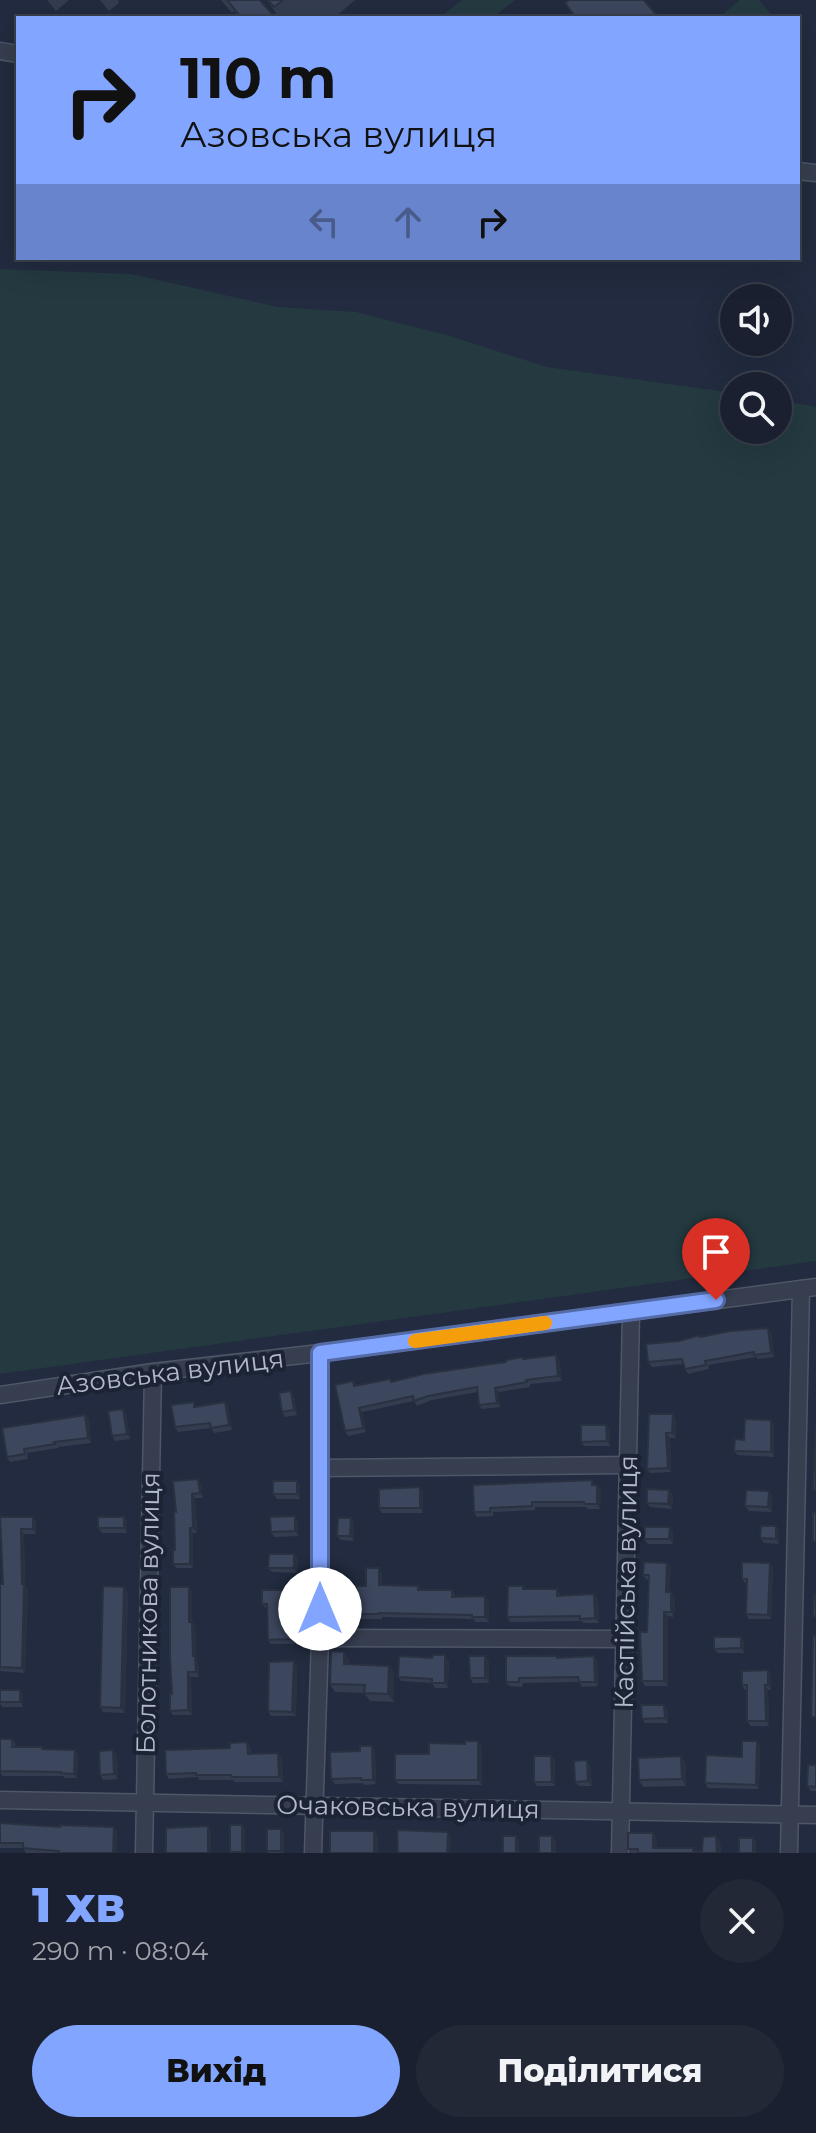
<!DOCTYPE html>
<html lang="uk">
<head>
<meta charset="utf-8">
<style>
  body { margin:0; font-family:Montserrat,sans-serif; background:#232837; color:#f1f3f6; height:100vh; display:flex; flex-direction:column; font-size:30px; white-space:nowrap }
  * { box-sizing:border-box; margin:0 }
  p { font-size:26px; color:#9fa3aa }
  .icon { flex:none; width:44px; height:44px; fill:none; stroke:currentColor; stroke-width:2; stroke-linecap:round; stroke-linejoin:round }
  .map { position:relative; height:1853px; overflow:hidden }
  .drawer { display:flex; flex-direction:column; background:#1a202f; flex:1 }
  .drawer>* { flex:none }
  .top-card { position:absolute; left:16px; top:16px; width:784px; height:244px; border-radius:0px; box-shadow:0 8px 32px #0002,0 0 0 2px #383e4b; background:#82a5ff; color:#111; overflow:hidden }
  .tools { position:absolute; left:720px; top:284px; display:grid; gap:16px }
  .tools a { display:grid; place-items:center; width:72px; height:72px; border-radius:50%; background:#1a202f; box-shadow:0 8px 32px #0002,0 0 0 2px #383e4b; font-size:40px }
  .pin { position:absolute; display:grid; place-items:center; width:68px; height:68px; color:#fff; margin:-82px -34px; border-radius:50% 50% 50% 0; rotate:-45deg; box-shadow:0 0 8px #0007 }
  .pin .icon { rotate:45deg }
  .me { position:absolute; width:88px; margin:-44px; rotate:0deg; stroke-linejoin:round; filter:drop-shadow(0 0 6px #0008) }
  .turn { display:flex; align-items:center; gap:28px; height:168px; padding:0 32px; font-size:36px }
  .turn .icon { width:104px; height:104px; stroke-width:2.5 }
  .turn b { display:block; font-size:56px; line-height:68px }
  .lanes { display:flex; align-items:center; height:76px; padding:0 32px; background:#0003; justify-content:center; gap:40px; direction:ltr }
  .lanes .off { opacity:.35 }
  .round { display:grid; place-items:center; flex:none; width:84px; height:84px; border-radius:42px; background:#232837 }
  .head { display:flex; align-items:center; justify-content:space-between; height:136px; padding:0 32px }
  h1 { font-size:48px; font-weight:800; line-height:60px; color:#82a5ff }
  .cta { display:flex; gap:16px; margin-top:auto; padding:16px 32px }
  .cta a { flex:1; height:92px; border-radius:48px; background:#82a5ff; color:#111; font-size:32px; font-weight:800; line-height:92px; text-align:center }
  .cta a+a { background:#232837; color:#f1f3f6 }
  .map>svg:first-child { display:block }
</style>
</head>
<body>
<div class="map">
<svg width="816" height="1853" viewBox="0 0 816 1853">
  <rect width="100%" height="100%" fill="#222b3f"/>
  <g fill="#243a40">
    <path d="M462,0H515L492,18H439Z"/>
    <path d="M740,0H759L774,18H718Z"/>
    <path d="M0,269L131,274L278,307L356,312L450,336L547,367L734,393V430H778V400L816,407V1261L0,1374Z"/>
  </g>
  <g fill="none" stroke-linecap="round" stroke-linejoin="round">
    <defs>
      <g id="minor">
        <path d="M0,51L18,54"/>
        <path d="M798,171L816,173"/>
        <path d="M0,1395L153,1372L320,1353L816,1287"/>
        <path d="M320,1468L628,1465"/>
        <path d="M320,1638L625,1639"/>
        <path d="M0,1800L816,1815"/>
        <path d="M144,1853L153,1372"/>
        <path d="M313,1853L320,1638V1353"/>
        <path d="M620,1853L631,1312"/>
        <path d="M789,1853L801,1289"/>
      </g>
    </defs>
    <use href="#minor" stroke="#4e5667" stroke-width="19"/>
    <use href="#minor" stroke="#363e4f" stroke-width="16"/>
  </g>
  <g fill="#343c50">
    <path d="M47,0H69L56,11Z"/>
    <path d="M100,0H118L119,3L109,11Z"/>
    <path d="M221,0H260L275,18H237L239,17L234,11L232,13Z"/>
    <path d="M267,0H355L334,18L332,16L329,18H279Z"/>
    <path d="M771,1333L774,1357L758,1359L756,1357L708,1365L709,1369L688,1374L685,1369L683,1364L652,1367L648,1362L679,1341L701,1336Z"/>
    <path d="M523,1357L524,1359H559L562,1381L530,1384V1387L498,1392L500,1407L482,1409L479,1405L478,1392L432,1400L417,1406L414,1401L362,1412L366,1432L348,1436L345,1431L356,1386L392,1382L506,1362Z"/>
    <path d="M294,1396L297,1415L285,1417L282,1412Z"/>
    <path d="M225,1402L228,1406L232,1430L214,1433L211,1428L178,1432L175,1427L197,1406Z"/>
    <path d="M123,1409L126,1414L130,1439L115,1441L112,1436Z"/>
    <path d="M649,1414L676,1419V1438H670L671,1472L650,1473L647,1469Z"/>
    <path d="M85,1415L89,1419L91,1443L58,1447V1448L27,1453L28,1459L10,1462L7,1457Z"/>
    <path d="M774,1424V1457L738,1455L734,1451L744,1440Z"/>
    <path d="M606,1425L610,1429V1446H584L581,1442Z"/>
    <path d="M201,1483L203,1498H195L197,1533H193V1568H177L173,1564L175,1550L176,1512Z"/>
    <path d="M473,1485H597L601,1490L600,1509H588L586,1507H535V1510L493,1512V1516L477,1517L474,1512Z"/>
    <path d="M300,1486V1499H277L273,1494Z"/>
    <path d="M423,1492V1513H382L379,1508Z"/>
    <path d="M673,1495L672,1509L650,1507L647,1503Z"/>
    <path d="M772,1495V1512L749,1511L745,1506Z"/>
    <path d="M0,1517L36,1522V1534H24L25,1585L28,1589L25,1673L0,1671L3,1584Z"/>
    <path d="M124,1517L127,1521V1533H102L98,1528Z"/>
    <path d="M351,1518L354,1523V1541L341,1540L337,1536Z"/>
    <path d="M298,1521V1536L274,1537L271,1532Z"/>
    <path d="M776,1526L779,1531V1544L764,1543L760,1538Z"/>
    <path d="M670,1527L673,1532V1544H648L644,1539Z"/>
    <path d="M294,1554L298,1559L297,1573L272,1572L268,1568Z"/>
    <path d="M667,1563L671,1567L669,1592L675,1597L674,1617L668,1616V1686H645L642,1681L647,1632L649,1580L646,1579L643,1575Z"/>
    <path d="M770,1563L773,1567L771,1619H749L746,1614L747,1583H745L742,1579Z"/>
    <path d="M382,1573V1585L418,1586L421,1590H452L455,1597L489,1601V1622H475L474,1619L382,1617V1619H338L335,1614L356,1590L366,1586Z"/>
    <path d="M523,1586L525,1589H557L560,1596L598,1599L599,1623H583L582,1621L510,1622L507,1617Z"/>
    <path d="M189,1587L192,1592V1622L195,1626L196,1657L198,1661L199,1677H191L192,1715H173L170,1711Z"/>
    <path d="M291,1590L294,1595L295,1644H271L268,1640L267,1609L262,1604Z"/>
    <path d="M128,1592L125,1713L103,1712L100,1707Z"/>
    <path d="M744,1641V1653H718L714,1649Z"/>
    <path d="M557,1656L559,1658L594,1656L597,1661L598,1686L582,1687L579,1682L523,1683L522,1687L509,1686L506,1682Z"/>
    <path d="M349,1659V1665L389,1666L394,1673V1702L370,1701L364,1693L335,1692L330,1684Z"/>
    <path d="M449,1660L448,1688H435L432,1683L401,1681L398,1677Z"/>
    <path d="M489,1661V1683H473L470,1678Z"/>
    <path d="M297,1666L296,1716H271L268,1711Z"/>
    <path d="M768,1670L771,1675V1690H768L769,1726H751L747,1721V1690H745L742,1685Z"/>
    <path d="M0,1690L23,1695V1707H2L0,1703Z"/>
    <path d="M668,1710V1723H645L642,1719Z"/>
    <path d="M12,1739L15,1744V1747H42L44,1749L75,1750L78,1755L77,1778H65L63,1776H2L0,1771Z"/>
    <path d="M247,1742L250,1746L251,1754L278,1753L282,1758L283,1782H235L233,1780H199L198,1777L169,1779L166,1774Z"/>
    <path d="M482,1746V1785L399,1784L395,1780L429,1754Z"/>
    <path d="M760,1746L759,1789L708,1788L705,1783Z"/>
    <path d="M375,1751L376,1784L364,1785L363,1783L335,1784L331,1779Z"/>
    <path d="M117,1755L118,1779L103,1780L100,1775Z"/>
    <path d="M551,1756L555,1760V1786H537L534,1782Z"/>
    <path d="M686,1763V1786L643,1787L639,1780Z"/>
    <path d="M590,1765L592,1786H579L575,1782Z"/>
    <path d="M816,1765V1791H811L807,1786Z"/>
    <path d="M0,1823L60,1827H114L117,1831L116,1853H26L23,1848H0Z"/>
    <path d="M284,1833V1853H268L267,1851Z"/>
    <path d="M653,1833L657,1839V1848L695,1851H702L716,1836L720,1842L721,1853H631L628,1849Z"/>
  </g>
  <g fill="#2a3141">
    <path d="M768,1328L771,1333L774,1357L771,1353Z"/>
    <path d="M556,1355L559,1359L562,1381L558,1376Z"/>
    <path d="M495,1388L498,1392L500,1407L497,1403Z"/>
    <path d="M291,1391L294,1396L297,1415L294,1410Z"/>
    <path d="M225,1402L228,1406L232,1430L229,1425Z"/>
    <path d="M359,1408L362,1412L366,1432L363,1428Z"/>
    <path d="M123,1409L126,1414L130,1439L127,1434Z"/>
    <path d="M673,1414L676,1419V1438L672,1433Z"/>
    <path d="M85,1415L89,1419L91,1443L88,1438Z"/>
    <path d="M771,1420L774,1424V1457L771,1452Z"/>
    <path d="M606,1425L610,1429V1446L607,1441Z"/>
    <path d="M666,1433L670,1438L671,1472L668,1468Z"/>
    <path d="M198,1479L201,1483L203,1498L200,1493Z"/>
    <path d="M297,1481L300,1486V1499L297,1494Z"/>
    <path d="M597,1485L601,1490L600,1509L597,1504Z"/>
    <path d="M420,1487L423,1492V1513L420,1508Z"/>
    <path d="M669,1490L673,1495L672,1509L668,1504Z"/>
    <path d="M769,1491L772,1495V1512L768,1507Z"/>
    <path d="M192,1494L195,1498L197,1533L193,1528Z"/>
    <path d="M295,1516L298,1521V1536L295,1531Z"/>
    <path d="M33,1517L36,1522V1534L33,1529Z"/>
    <path d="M124,1517L127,1521V1533L124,1528Z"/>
    <path d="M351,1518L354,1523V1541L350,1536Z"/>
    <path d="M776,1526L779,1531V1544L776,1539Z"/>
    <path d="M670,1527L673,1532V1544L669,1539Z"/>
    <path d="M190,1528L193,1533V1568L190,1564Z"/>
    <path d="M21,1529L24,1534L25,1585L28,1589L25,1673L22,1668Z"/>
    <path d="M294,1554L298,1559L297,1573L294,1568Z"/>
    <path d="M667,1563L671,1567L669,1597L666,1592Z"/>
    <path d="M770,1563L773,1567L771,1619L768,1615Z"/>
    <path d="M379,1568L382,1573V1590L379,1585Z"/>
    <path d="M124,1587L128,1592L125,1713L121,1708Z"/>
    <path d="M189,1587L192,1592V1622L195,1626L196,1657L198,1661L199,1677L196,1672L193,1656L189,1622Z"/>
    <path d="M291,1590L294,1595L295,1644L292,1639Z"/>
    <path d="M671,1592L675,1597L674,1617L671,1612Z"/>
    <path d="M594,1594L598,1599L599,1623L595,1618Z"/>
    <path d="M485,1596L489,1601V1622L485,1617Z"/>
    <path d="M664,1612L668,1616V1686L664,1681Z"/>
    <path d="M741,1637L744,1641V1653L741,1648Z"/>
    <path d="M344,1652L349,1659V1672L344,1664Z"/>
    <path d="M445,1655L449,1660L448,1688L445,1683Z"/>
    <path d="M485,1656L489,1661V1683L485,1678Z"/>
    <path d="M594,1656L597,1661L598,1686L595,1682Z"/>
    <path d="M294,1661L297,1666L296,1716L292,1712Z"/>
    <path d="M389,1666L394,1673V1702L388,1694Z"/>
    <path d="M768,1670L771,1675V1690L768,1685Z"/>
    <path d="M188,1672L191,1677L192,1715L188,1710Z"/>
    <path d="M765,1685L768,1690L769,1726L766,1721Z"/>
    <path d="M20,1690L23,1695V1707L20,1702Z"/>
    <path d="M664,1705L668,1710V1723L665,1718Z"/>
    <path d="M478,1741L482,1746V1785L478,1780Z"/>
    <path d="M757,1741L760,1746L759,1789L756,1785Z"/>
    <path d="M247,1742L250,1746L251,1759L248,1754Z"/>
    <path d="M372,1746L375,1751L376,1784L373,1780Z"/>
    <path d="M75,1750L78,1755L77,1778L74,1774Z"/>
    <path d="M113,1750L117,1755L118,1779L114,1774Z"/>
    <path d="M278,1753L282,1758L283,1782L279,1777Z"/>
    <path d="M551,1756L555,1760V1786L552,1782Z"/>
    <path d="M681,1756L686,1763V1786L682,1779Z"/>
    <path d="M587,1760L590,1765L592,1786L588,1781Z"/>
    <path d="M242,1825L245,1830V1853L242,1852Z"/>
    <path d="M208,1826L211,1831V1853H208Z"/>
    <path d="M114,1827L117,1831L116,1853H113Z"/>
    <path d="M281,1829L284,1833V1853L281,1851Z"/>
    <path d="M374,1831L378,1836V1853H374Z"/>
    <path d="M448,1832L451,1836L450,1853H447Z"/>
    <path d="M653,1833L657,1839V1853L653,1848Z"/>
    <path d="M516,1836L519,1841L520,1853H516Z"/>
    <path d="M552,1836L556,1841V1853H552Z"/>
    <path d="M716,1836L720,1842L721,1853H717Z"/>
    <path d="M753,1838L756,1842V1853H753Z"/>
  </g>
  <g fill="#3c465d" stroke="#2a3141" stroke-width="2">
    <path d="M227,0H260L272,14L267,18H237L240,16Z"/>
    <path d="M268,0H283L274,7Z"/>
    <path d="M569,0H644L659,18H576L565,3Z"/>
    <path d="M768,1328L771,1353L754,1355V1352L705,1361L706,1365L685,1369L682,1359L648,1362L646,1344L679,1341L700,1335V1337L730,1331Z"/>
    <path d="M556,1355L558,1376L526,1380L527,1382L495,1388L497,1403L479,1405L477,1387L428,1396L414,1401L413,1396L359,1408L363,1428L345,1431L335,1385L353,1381L354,1386L390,1379L391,1382L423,1374L506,1362V1360L523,1357V1359Z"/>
    <path d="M291,1391L294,1410L282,1412L279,1393Z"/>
    <path d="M194,1402V1407L225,1402L229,1425L211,1428L210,1423L175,1427L171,1405Z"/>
    <path d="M123,1409L127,1434L112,1436L108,1411Z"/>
    <path d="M649,1414H673L672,1433H666L668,1468L647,1469Z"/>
    <path d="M85,1415L88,1438L54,1442L55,1444L24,1449L25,1454L7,1457L2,1428Z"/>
    <path d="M745,1419L771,1420V1452L734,1451L735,1439L744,1440Z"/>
    <path d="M581,1425H606L607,1441L581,1442Z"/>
    <path d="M816,1426V1490H813Z"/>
    <path d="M198,1479L200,1493L192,1494L193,1528H190V1564H173V1550H175L174,1512H176L173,1481Z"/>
    <path d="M592,1480V1485H597V1504H584V1502H532V1506L490,1508V1512H474L473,1485Z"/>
    <rect x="273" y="1481" width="24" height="13"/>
    <path d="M420,1487V1508H379V1489Z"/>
    <path d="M647,1489L669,1490L668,1504L647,1503Z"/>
    <path d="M746,1490L769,1491L768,1507L745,1506Z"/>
    <rect x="813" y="1513" width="3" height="28"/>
    <path d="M295,1516V1531L271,1532L270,1517Z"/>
    <path d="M0,1517H33V1529H21L22,1584H24L22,1668L0,1667V1584H3Z"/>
    <rect x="98" y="1517" width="26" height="11"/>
    <path d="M338,1518H351L350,1536H337Z"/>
    <path d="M761,1526H776V1539L760,1538Z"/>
    <path d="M645,1527H670L669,1539H644Z"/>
    <path d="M269,1554H294V1568H268Z"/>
    <path d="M644,1562L667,1563L666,1592H671V1612H664V1681H642L640,1632H647L649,1575H643Z"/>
    <path d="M742,1562L770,1563L768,1615L746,1614L747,1579H742Z"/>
    <path d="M366,1568H379V1585L418,1586V1590H452V1597L485,1596V1617H472V1615L379,1613V1614H335V1590H356V1586H366Z"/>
    <path d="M103,1586L124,1587L121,1708L100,1707Z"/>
    <path d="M508,1586H523V1589H557V1596L594,1594L595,1618L580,1619V1616L507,1617Z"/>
    <path d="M170,1587H189V1622H192L193,1656H195L196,1672H188V1710L170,1711V1694H172L170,1658Z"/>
    <path d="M262,1590H291L292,1639L268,1640L267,1604H262Z"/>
    <path d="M814,1595H816V1616H813Z"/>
    <path d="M813,1636H816V1717H811Z"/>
    <path d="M714,1637H741V1648L714,1649Z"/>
    <path d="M331,1651L344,1652V1664L389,1666L388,1694L364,1693L365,1685L330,1684Z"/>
    <path d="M433,1655H445V1683H432V1679L398,1677L399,1656L432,1658Z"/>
    <path d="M469,1656H485V1678H470Z"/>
    <path d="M506,1656H557V1658L594,1656L595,1682H579L578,1677L519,1678V1682H506Z"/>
    <path d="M294,1661L292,1712L268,1711L269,1662Z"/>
    <path d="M768,1670V1685H765L766,1721H747V1685H742V1671Z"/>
    <rect x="0" y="1690" width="20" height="12"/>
    <path d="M641,1705H664L665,1718L642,1719Z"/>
    <path d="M0,1739H12V1747H42V1749L75,1750L74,1774L61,1773V1772L0,1771Z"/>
    <path d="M465,1741H478V1780H395V1754H429V1743L465,1744Z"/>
    <path d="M742,1741H757L756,1785L705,1783L706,1755L742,1757Z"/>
    <path d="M247,1742L248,1754L278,1753L279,1777H232L231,1775H196V1773L166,1774L165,1750L230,1748V1743Z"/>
    <path d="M360,1746H372L373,1780H361V1778L331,1779L330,1752L360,1751Z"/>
    <path d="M113,1750L114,1774L100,1775L99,1751Z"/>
    <path d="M534,1756H551L552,1782H534Z"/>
    <path d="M681,1756L682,1779L639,1780L638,1758Z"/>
    <path d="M587,1760L588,1781L575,1782L574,1761Z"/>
    <path d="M808,1765H816V1787L807,1786Z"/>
    <path d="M0,1823L60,1827V1825L114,1827L113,1853H58L59,1851L23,1848V1843H0Z"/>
    <rect x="230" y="1825" width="12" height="27"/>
    <path d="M208,1826V1853H166V1828Z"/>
    <rect x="267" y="1829" width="14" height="22"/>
    <path d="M397,1830L448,1832L447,1853H398Z"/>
    <rect x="330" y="1831" width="44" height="22"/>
    <path d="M628,1833H653V1848H693V1851H702L703,1837L716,1836L717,1853H638V1849H628Z"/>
    <rect x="503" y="1836" width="13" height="17"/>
    <rect x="539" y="1836" width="13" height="17"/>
    <rect x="739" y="1838" width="14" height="15"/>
  </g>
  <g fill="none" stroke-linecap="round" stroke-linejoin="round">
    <defs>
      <path id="route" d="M320,1609V1353L716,1300"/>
    </defs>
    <use href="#route" stroke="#546ba6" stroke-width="20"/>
    <use href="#route" stroke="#82a5ff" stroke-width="14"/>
    <path stroke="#f59e0b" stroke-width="14" d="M415,1341L545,1323"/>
  </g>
  <g text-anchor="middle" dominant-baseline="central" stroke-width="8" stroke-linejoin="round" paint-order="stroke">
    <g font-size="26" fill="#b2b9ca" stroke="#1b2334">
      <text transform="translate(170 1372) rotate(-7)">Азовська вулиця</text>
      <text transform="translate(626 1582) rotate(-89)">Каспійська вулиця</text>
      <text transform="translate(148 1613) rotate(-89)">Болотникова вулиця</text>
      <text transform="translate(408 1807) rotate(1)">Очаковська вулиця</text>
    </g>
  </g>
</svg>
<div class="tools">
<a><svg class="icon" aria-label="sound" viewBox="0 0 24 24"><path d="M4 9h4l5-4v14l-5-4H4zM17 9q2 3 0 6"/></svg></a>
<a><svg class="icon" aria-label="search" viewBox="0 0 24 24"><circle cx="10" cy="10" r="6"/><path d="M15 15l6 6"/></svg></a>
</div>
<div class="pin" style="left:716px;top:1300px;background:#d93025"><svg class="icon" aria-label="arrive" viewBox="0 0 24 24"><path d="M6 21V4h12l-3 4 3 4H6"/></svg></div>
<svg class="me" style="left:320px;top:1609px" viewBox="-20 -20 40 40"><circle r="19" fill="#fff"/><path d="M0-13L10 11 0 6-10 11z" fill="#82a5ff"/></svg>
<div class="top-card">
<div class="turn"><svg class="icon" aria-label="right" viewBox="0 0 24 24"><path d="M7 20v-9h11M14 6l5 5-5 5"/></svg><div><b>110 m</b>Азовська вулиця</div></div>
<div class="lanes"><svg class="icon off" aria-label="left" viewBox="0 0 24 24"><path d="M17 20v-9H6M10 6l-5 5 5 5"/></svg><svg class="icon off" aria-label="ahead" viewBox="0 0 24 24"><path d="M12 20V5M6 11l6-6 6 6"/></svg><svg class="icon" aria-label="right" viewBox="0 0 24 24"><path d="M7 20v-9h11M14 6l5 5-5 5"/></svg></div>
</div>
</div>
<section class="drawer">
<div class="head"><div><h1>1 хв</h1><p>290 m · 08:04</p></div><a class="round"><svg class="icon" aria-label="close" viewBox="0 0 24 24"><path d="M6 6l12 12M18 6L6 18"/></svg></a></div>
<div class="cta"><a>Вихід</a><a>Поділитися</a></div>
</section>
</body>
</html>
